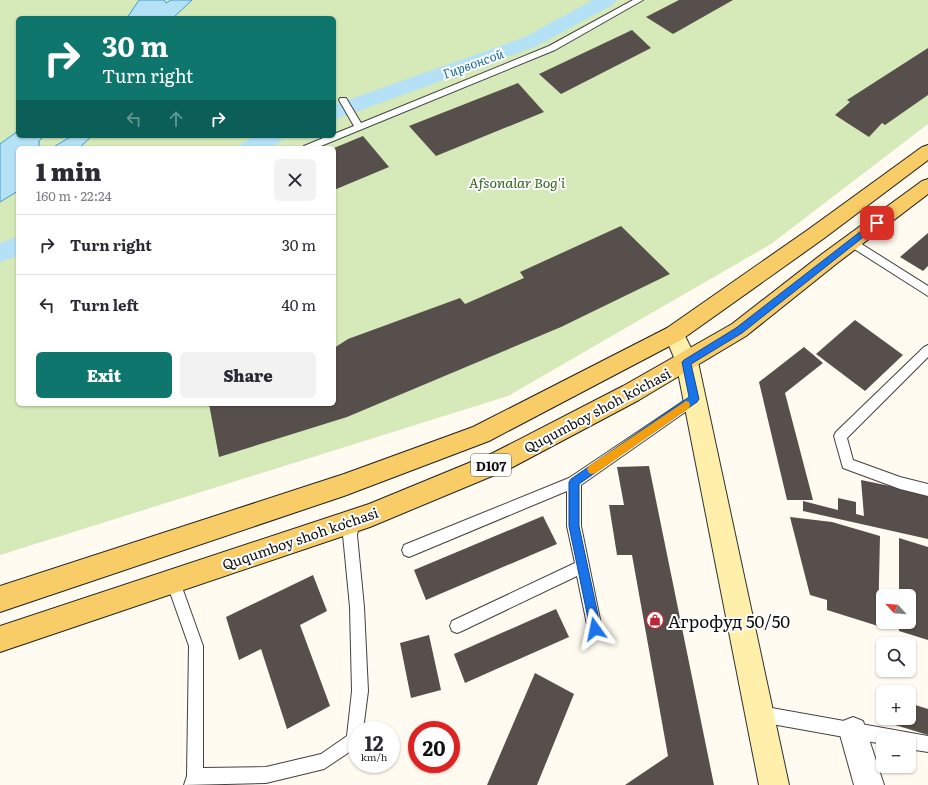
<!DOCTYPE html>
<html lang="en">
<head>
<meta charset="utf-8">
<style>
  body { margin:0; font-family:Literata,serif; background:#f2f2f3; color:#2b2b33; height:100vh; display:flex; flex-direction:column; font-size:15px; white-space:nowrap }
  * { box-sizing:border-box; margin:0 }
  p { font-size:13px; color:#7c7c81 }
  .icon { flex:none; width:22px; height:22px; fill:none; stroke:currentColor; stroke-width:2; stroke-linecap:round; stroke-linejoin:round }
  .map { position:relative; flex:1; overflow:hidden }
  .side { position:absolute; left:16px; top:146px; width:320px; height:260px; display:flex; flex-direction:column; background:#fff; border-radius:6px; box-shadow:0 1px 3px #0004 }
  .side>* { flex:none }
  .top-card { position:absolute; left:16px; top:16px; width:320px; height:122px; border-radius:6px; box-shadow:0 1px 3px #0004; background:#0f766e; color:#fff; overflow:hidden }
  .needle { width:26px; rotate:296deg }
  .controls { position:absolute; left:876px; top:589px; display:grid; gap:8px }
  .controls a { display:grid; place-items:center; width:40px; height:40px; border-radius:6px; background:#fff; box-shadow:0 1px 3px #0004; font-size:20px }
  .speed { position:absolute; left:348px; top:721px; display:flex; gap:8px; font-size:20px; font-weight:700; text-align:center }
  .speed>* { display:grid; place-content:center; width:52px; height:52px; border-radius:50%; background:#fff; box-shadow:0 1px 3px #0004; line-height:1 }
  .speed small { font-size:10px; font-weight:400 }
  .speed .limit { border:6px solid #d22; background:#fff; color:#111 }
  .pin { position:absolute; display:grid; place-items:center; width:34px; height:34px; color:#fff; margin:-17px; border-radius:8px; box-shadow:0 2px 6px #0006 }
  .me { position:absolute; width:44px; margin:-22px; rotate:348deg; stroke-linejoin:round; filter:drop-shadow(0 0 3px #0008) }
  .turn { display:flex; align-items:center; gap:14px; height:84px; padding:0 20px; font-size:18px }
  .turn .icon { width:52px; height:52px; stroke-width:2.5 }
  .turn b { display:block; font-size:28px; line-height:34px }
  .lanes { display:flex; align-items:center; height:38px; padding:0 20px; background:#0003; justify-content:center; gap:20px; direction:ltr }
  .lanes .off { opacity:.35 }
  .round { display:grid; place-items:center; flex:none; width:42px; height:42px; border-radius:6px; background:#f2f2f3 }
  .headline { display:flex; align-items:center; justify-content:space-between; height:68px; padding:0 20px }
  h1 { font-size:24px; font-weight:800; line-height:30px }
  .primary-button { display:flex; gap:8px; margin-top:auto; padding:8px 20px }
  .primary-button a { flex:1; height:46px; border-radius:6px; background:#0f766e; color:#fff; font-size:16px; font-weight:800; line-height:46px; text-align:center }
  .primary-button a+a { background:#f2f2f3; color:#2b2b33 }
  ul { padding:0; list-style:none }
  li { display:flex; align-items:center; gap:12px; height:60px; padding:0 20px; border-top:1px solid #e1e1e2 }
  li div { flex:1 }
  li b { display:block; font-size:15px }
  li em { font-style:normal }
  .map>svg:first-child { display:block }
</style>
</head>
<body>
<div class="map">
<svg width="928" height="785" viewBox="0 0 928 785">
  <rect width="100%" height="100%" fill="#fffbf0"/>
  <path fill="#d5e9b9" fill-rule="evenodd" d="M0,0H928V124L771,244L508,396L0,555ZM18,18H334V136H18ZM18,148H334V404H18Z"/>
  <g fill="#b5e1f6" stroke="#3c9ccd">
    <path d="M139,0H164L166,3L171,0H192L173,18H127Z"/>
    <path d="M18,131V136H44L39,141V148H18V191L0,202V144Z"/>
    <path d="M72,136H92L79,148H52Z"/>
  </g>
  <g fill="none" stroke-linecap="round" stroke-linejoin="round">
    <g fill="#b5e1f6" fill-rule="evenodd">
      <path d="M593,0H616L614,4L537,46L334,120V105L523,38Z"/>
      <path d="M256,136H285C275,152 255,148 239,148L242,143Z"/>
      <path d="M18,237V256L0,262V243Z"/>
    </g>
  </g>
  <g fill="#574f4b">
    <path d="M679,0H733L673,34L646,17Z"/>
    <path d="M632,30L651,48L561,94L539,74Z"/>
    <path d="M928,48V95L885,125L882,123L869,137L835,115L850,102L847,100Z"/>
    <path d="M518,83L544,112L436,156L409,126Z"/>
    <path d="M363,136L389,167L334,190V148Z"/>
    <path d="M621,226L670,274L561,327L347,417L219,457L209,404H334V348L348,339L460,298L465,304L524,278L520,272Z"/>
    <path d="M928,233V266L923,271L900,257Z"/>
    <path d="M855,320L903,355L865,391L816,354Z"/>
    <path d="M804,347L823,363L785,393L813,500H787L759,382Z"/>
    <path d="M649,466L714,785H625L668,756L632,555H617L609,505H624L617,467Z"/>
    <path d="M861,480L928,494V539L803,511V501L838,510V498L856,502V514L864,516Z"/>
    <path d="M543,516L557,544L426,600L414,570Z"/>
    <path d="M790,517L832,522L880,536L878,626L827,610V600L810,595Z"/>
    <path d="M899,538L928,547V640L899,631V622H909V596H899Z"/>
    <path d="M313,575L327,611L300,625L330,706L287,729L261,649L239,660L226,617Z"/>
    <path d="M556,609L569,637L465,683L454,654Z"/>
    <path d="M429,635L441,690L411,698L400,643Z"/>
    <path d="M535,673L574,694L537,785H487Z"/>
    <path d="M881,694L883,695V718H909V703L928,709V735L882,721Z"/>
  </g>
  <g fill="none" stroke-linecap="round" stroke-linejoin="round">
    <defs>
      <g id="lane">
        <path d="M633,0H643L555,50L316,148H302L304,146L328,136H334V134L354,126L339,100L340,98H346L361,123L549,46Z"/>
        <path d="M852,238L928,286V296L848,245L847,242L848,239Z"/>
        <path d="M928,345V357L847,438L853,460L900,477L928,484V496L900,489L843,468L834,436L836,432L924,347Z"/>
        <path d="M694,394L698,395L700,399L698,403L581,485V526L602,629L600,634L595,636L590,634L588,629L577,576L462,631L457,633L452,631L450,626L452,621L575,563L567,526V491L409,557L404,555L402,550L404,545L569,478Z"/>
        <path d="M353,514L358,515L360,520L357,535L364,607L368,691L363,730H357V747L324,769L266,783L184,785L187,776L189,646L166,581L168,576L173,574L178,576L203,646V768L266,767L321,754L347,736L352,691L350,607L343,535L348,515Z"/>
        <path d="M760,706L928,736V752L909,749V740H883V744L760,722L755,719L752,714L755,709Z"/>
      </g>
      <path id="street" d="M853,717L863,721L884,785H854L839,731L843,721Z"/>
      <path id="secondary" d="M674,326L681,328L698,362L789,785H759L676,362L664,334L667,328Z"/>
      <g id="primary">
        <path d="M928,145V160L823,239L681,340L489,441L344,496L0,612V586L344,474L473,427L667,328L809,229L922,147Z"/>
        <path d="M928,179V194L836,264L746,336L639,400L509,469L370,527L0,652V626L369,504L493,453L623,386L732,324L822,254L922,181Z"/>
      </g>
    </defs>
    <use href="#lane" stroke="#414141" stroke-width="2"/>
    <use href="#street" stroke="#414141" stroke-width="2"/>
    <use href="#secondary" stroke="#303030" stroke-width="2"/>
    <use href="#primary" stroke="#1f1f1f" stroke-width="2"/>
    <use href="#lane" fill="#fff" fill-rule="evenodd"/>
    <use href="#street" fill="#fff" fill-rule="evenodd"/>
    <use href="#secondary" fill="#fef0ab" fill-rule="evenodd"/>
    <use href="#primary" fill="#f8cc67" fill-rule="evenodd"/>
  </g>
  <path fill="#1a73e8" stroke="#114b97" d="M874,221H880L881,223L742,333L691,364L699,399L697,402L579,484V526L601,629L599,633L595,635L591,633L569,526V482L571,479L689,397L682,362L684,360L736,328Z"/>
  <path fill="#f59e0b" d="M686,401L689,402L690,405L689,408L596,473L592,474L589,473L587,469L589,466Z"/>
  <defs>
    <symbol id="shop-ring" viewBox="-11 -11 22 22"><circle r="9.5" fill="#fff" stroke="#be2637" stroke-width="1.5"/><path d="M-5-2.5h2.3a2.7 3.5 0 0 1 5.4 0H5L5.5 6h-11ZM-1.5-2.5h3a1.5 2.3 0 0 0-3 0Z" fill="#be2637"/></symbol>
  </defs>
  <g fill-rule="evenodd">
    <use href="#shop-ring" x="645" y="610" width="20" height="20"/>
  </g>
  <g text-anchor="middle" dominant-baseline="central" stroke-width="4" stroke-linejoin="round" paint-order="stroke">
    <g font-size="13" font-style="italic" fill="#186da0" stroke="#fff">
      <text transform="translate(473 63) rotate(-20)">Гирвонсой</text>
    </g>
    <rect fill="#fff" stroke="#565656" stroke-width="1" x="471" y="454" width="40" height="22" rx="3"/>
    <g font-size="13" font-weight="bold" fill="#0e0e0e">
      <text x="491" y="465">D107</text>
    </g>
    <g font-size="14" font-style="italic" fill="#32661e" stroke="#fff">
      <text x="517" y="182">Afsonalar Bog'i</text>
    </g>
    <g font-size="14" fill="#0e0e0e" stroke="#fff">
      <text transform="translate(597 410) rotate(-28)">Ququmboy shoh koʻchasi</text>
      <text transform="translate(300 538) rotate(-19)">Ququmboy shoh koʻchasi</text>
    </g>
    <g font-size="17" fill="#0e0e0e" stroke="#fff" text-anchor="start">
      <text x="668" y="620">Агрофуд 50/50</text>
    </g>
  </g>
</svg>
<div class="controls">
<a><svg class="needle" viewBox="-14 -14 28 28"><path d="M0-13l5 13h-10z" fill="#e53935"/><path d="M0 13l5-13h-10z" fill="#7c7c81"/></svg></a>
<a><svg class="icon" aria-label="search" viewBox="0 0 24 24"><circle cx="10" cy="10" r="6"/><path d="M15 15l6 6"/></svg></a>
<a>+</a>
<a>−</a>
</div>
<div class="speed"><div>12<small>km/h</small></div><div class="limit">20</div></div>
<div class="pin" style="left:877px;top:223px;background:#d93025"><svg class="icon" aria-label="arrive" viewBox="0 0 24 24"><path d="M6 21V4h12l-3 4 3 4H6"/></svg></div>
<svg class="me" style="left:595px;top:629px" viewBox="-20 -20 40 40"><path d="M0-17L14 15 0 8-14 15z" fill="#1a73e8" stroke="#fff" stroke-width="4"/></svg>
<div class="top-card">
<div class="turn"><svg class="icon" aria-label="right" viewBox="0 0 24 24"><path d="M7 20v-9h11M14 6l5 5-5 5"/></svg><div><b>30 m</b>Turn right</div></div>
<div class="lanes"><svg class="icon off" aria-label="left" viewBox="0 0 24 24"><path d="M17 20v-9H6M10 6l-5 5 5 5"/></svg><svg class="icon off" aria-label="ahead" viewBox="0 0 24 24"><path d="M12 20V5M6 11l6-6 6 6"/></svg><svg class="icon" aria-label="right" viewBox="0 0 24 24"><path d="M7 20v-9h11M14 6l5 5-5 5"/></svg></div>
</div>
<section class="side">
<div class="headline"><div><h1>1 min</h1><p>160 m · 22:24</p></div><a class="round"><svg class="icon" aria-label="close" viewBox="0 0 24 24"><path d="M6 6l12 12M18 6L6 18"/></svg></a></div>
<ul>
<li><svg class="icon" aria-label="right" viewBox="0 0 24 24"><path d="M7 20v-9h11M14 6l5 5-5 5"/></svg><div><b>Turn right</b></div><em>30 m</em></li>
<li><svg class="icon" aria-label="left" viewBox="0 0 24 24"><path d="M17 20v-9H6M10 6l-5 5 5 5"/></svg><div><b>Turn left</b></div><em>40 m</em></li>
</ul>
<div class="primary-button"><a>Exit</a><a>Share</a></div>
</section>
</div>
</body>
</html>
